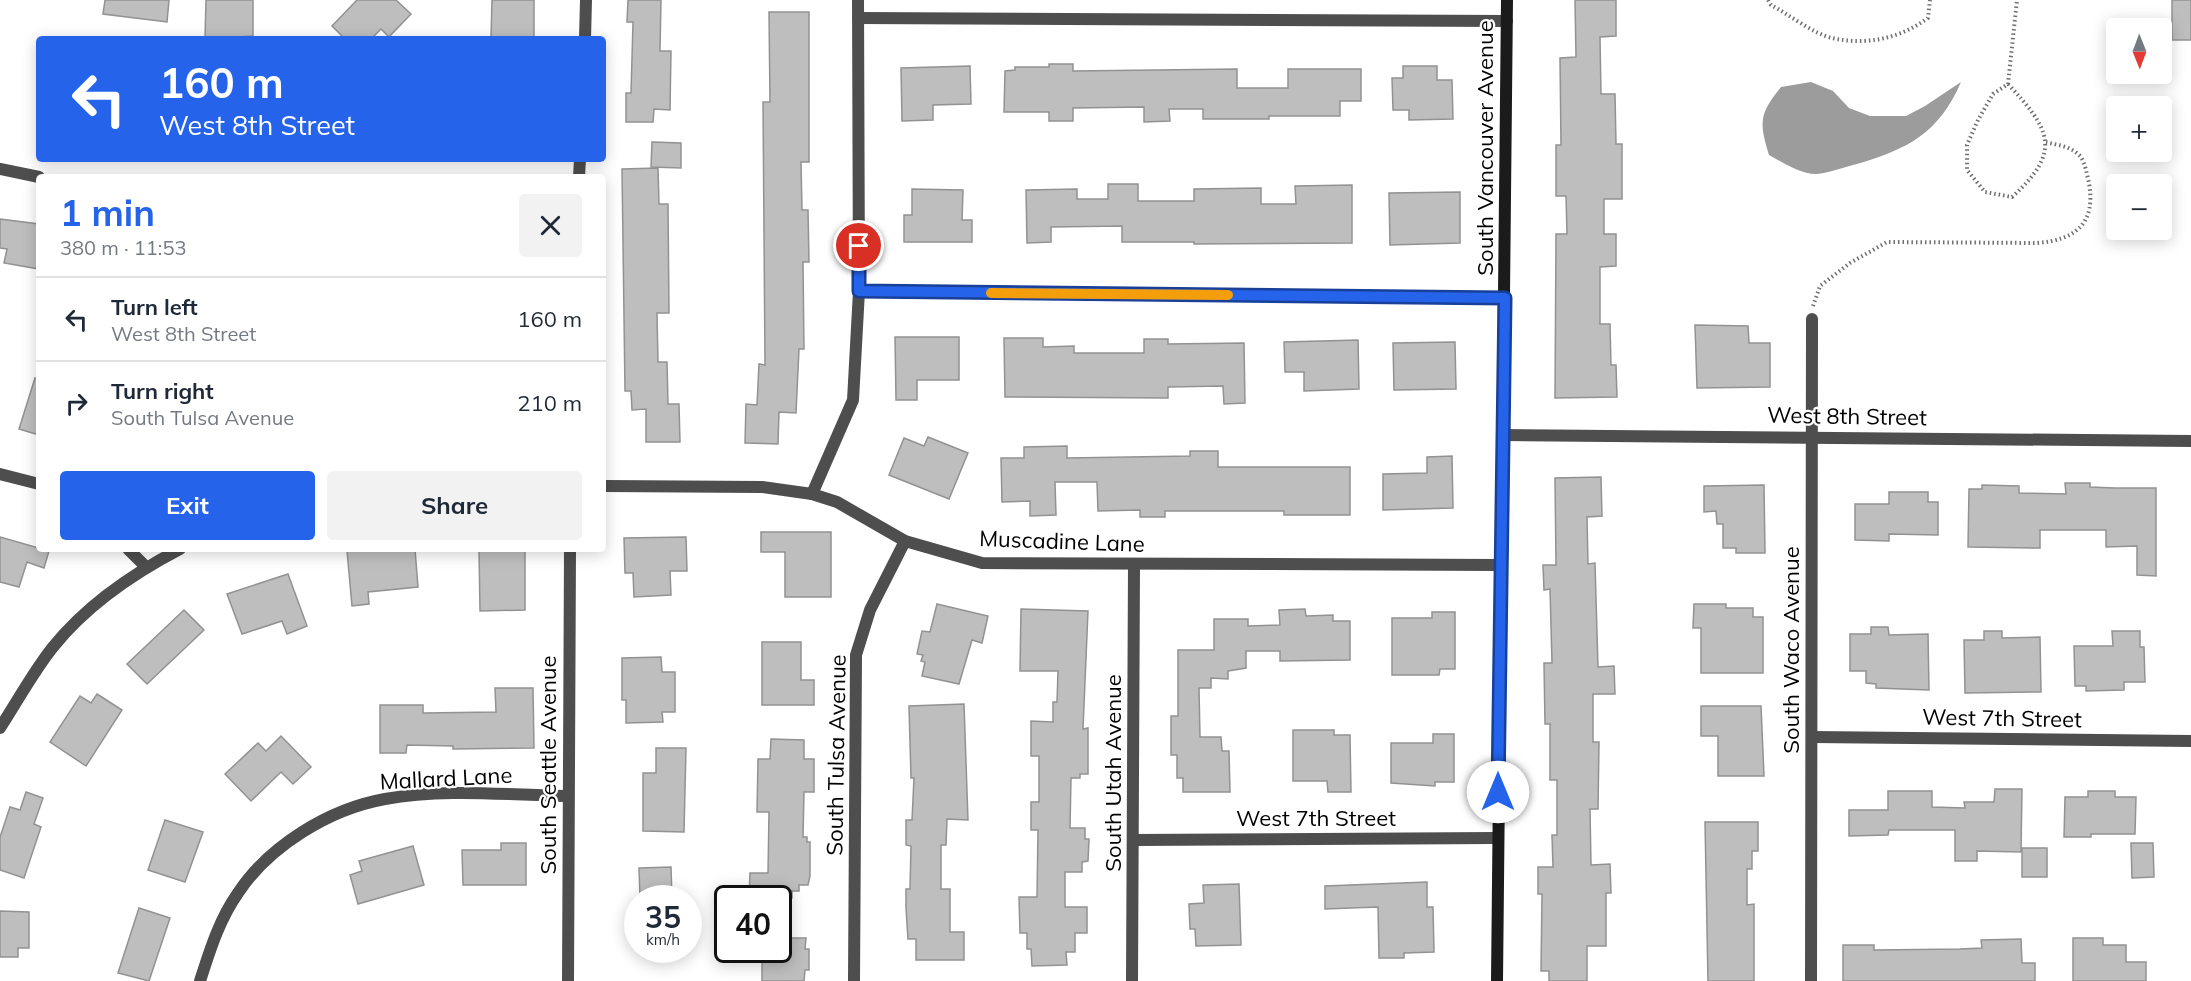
<!DOCTYPE html>
<html lang="en">
<head>
<meta charset="utf-8">
<style>
  body { margin:0; font-family:Mulish,sans-serif; background:#f2f2f3; color:#1f2937; height:100vh; display:flex; flex-direction:column; font-size:22px; white-space:nowrap }
  * { box-sizing:border-box; margin:0 }
  p { font-size:20px; color:#747a83 }
  .icon { flex:none; width:33px; height:33px; fill:none; stroke:currentColor; stroke-width:2; stroke-linecap:round; stroke-linejoin:round }
  .map { position:relative; flex:1; overflow:hidden }
  .side { position:absolute; left:36px; top:174px; width:570px; height:378px; display:flex; flex-direction:column; background:#fff; border-radius:6px; box-shadow:0 3px 15px #0003 }
  .side>* { flex:none }
  .top-card { position:absolute; left:36px; top:36px; width:570px; height:126px; border-radius:6px; box-shadow:0 3px 15px #0003; background:#2563eb; color:#fff; overflow:hidden }
  .needle { width:39px; rotate:179deg }
  .controls { position:absolute; left:2106px; top:18px; display:grid; gap:12px }
  .controls a { display:grid; place-items:center; width:66px; height:66px; border-radius:6px; background:#fff; box-shadow:0 3px 15px #0003; font-size:30px }
  .speed { position:absolute; left:624px; top:885px; display:flex; gap:12px; font-size:30px; font-weight:700; text-align:center }
  .speed>* { display:grid; place-content:center; width:78px; height:78px; border-radius:50%; background:#fff; box-shadow:0 3px 15px #0003; line-height:1 }
  .speed small { font-size:15px; font-weight:400 }
  .speed .limit { border:3px solid #111; border-radius:9px; background:#fff; color:#111 }
  .pin { position:absolute; display:grid; place-items:center; width:51px; height:51px; color:#fff; margin:-26px; border:3px solid #fff; border-radius:50%; box-shadow:0 2px 6px #0007 }
  .me { position:absolute; width:66px; margin:-33px; rotate:0deg; stroke-linejoin:round; filter:drop-shadow(0 0 4px #0008) }
  .turn { display:flex; align-items:center; gap:21px; height:126px; padding:0 24px; font-size:27px }
  .turn .icon { width:78px; height:78px; stroke-width:2.5 }
  .turn b { display:block; font-size:42px; line-height:51px }
  .round { display:grid; place-items:center; flex:none; width:63px; height:63px; border-radius:6px; background:#f2f2f3 }
  .head { display:flex; align-items:center; justify-content:space-between; height:102px; padding:0 24px }
  h1 { font-size:36px; font-weight:700; line-height:45px; color:#2563eb }
  .button { display:flex; gap:12px; margin-top:auto; padding:12px 24px }
  .button a { flex:1; height:69px; border-radius:6px; background:#2563eb; color:#fff; font-size:24px; font-weight:700; line-height:69px; text-align:center }
  .button a+a { background:#f2f2f3; color:#1f2937 }
  ul { padding:0; list-style:none }
  li { display:flex; align-items:center; gap:18px; height:84px; padding:0 24px; border-top:2px solid #e0e1e3 }
  li div { flex:1 }
  li b { display:block; font-size:22px }
  li em { font-style:normal }
  .map>svg:first-child { display:block }
</style>
</head>
<body>
<div class="map">
<svg width="2191" height="981" viewBox="0 0 2191 981">
  <rect width="100%" height="100%" fill="#fff"/>
  <path fill="#9c9c9c" d="M1811,82L1833,91L1849,108L1870,116H1906L1925,106L1961,82C1939,133 1908,149 1857,164C1844,167 1829,173 1816,174C1800,174 1782,162 1769,155C1759,122 1759,114 1781,87Z"/>
  <g fill="#bebebe" stroke="#929292" stroke-width="1.5">
    <path d="M105,0H169L167,22L103,14Z"/>
    <path d="M206,0H253V36L205,39Z"/>
    <path d="M357,0H396L411,14L389,37L381,29L371,39H345L332,26Z"/>
    <path d="M492,0H534V38H491Z"/>
    <path d="M628,0H661L660,51H671L670,110L654,109L653,122H626V93H631L633,22H627Z"/>
    <path d="M1575,0H1616V36L1600,37L1601,94H1615L1616,144H1622V199H1604V234H1616V266L1600,267V324H1610L1611,365H1616L1617,397L1555,398L1556,234H1567L1566,196H1556V145H1561L1560,58L1576,57Z"/>
    <rect x="2172" y="0" width="19" height="40"/>
    <path d="M769,12H809V162H801L802,210H808L809,262H803L804,349H799L796,413L779,412L778,444L745,443L746,404L757,405L759,364L765,365L763,102H770Z"/>
    <path d="M1049,64H1073V71L1237,69V88H1288V69H1361V101H1340V116H1269V119H1203V109H1169L1170,121L1144,122V107L1073,108V121H1049V112H1004L1005,71L1015,70V67H1049Z"/>
    <path d="M970,66L971,104L933,105V120L902,121L901,68Z"/>
    <path d="M1403,66H1437V80H1452L1453,119L1409,120V110H1393L1392,78H1403Z"/>
    <path d="M652,142L681,143V168L651,167Z"/>
    <path d="M658,168L659,204H668L669,313H657L658,362H667L668,404H679L680,442H646V409L632,410L631,391H625L622,169Z"/>
    <path d="M1108,184H1138V201H1194V189L1261,188V204H1296L1295,186L1352,185V243L1194,244V242H1122V226L1051,227V242L1027,243L1026,190L1077,189V199H1108Z"/>
    <path d="M912,189L963,190L962,220H972V242H904V215H912Z"/>
    <path d="M1460,192V243L1390,245L1389,193Z"/>
    <path d="M0,219L39,224V269L4,263L7,249L0,248Z"/>
    <path d="M1695,325L1748,326L1749,343H1770V387L1697,388Z"/>
    <path d="M895,337H959V380H917V400H896Z"/>
    <path d="M1004,338H1043V347L1074,346V353H1144V339H1168V344L1244,343L1245,403L1224,404L1223,386L1168,387V398L1005,397Z"/>
    <path d="M1358,340L1359,389L1304,391V372H1285L1284,342Z"/>
    <path d="M1455,342L1456,389L1394,390L1393,343Z"/>
    <path d="M35,378L39,379V435L19,429Z"/>
    <path d="M928,437L968,453L949,499L889,475L904,438L924,446Z"/>
    <path d="M1067,446V458L1190,456V451H1218V467H1350V515H1284V511H1165V517H1140V510L1098,511L1097,482H1055L1056,515L1030,516V501L1002,502L1001,458H1024V447Z"/>
    <path d="M1452,456L1453,508L1383,510V474L1427,473V457Z"/>
    <path d="M1601,477L1602,516L1587,517L1588,564L1595,563L1598,667L1614,666L1615,694H1593V742H1599L1598,809H1590L1591,865L1610,864L1611,893H1606V946H1587V981H1549V971H1541L1542,894H1538V867H1553L1552,835H1557V780H1550V724H1545L1544,663H1552L1550,589L1544,590L1543,565H1556L1555,478Z"/>
    <path d="M2065,483H2090V487L2115,488H2156V576L2137,575V546L2106,547V530H2040V548L1968,547L1969,489H1982V485L2019,486V493L2066,494Z"/>
    <path d="M1764,485L1765,553H1736V548H1723V524H1717L1716,511L1704,512V486Z"/>
    <path d="M1889,492H1928V502H1938V535L1889,534V541L1855,540V504H1889Z"/>
    <path d="M761,532H831V597H785V552H761Z"/>
    <path d="M0,537L49,551L44,568L27,562L19,587L0,582Z"/>
    <path d="M686,537L687,571H670L671,595L634,597L633,573H625L624,538Z"/>
    <path d="M372,549H415L418,587L368,592L369,604L352,606L347,551Z"/>
    <path d="M479,549H525V610L480,611Z"/>
    <path d="M288,574L307,626L287,634L282,621L242,634L227,594Z"/>
    <path d="M937,604L988,616L982,643L972,640L959,684L922,676L925,662L921,661L923,655L917,654L922,631L930,632Z"/>
    <path d="M1694,604H1726V608H1753V617H1763V673H1701V628H1693Z"/>
    <path d="M1021,609L1088,611L1083,729L1088,728V774H1080V778H1071L1070,828H1085V839H1089L1088,861L1082,862V872H1065V907H1087V933H1075V952H1066L1067,965L1032,966L1031,949H1027V933H1020L1019,897H1037L1038,830H1031V802H1039V756H1031V721L1053,722V702H1057L1058,671H1020Z"/>
    <path d="M1305,609L1306,616L1333,615V621H1350V660L1280,661V651H1246V668L1228,671V679L1211,678V688H1199L1200,737H1221L1222,751H1229L1230,792H1183V778H1177V755H1171V716H1178V650H1214V619H1248V626L1280,625L1279,610Z"/>
    <path d="M184,610L204,630L147,684L127,664Z"/>
    <path d="M1432,612H1455V669H1440L1439,675H1392V618H1432Z"/>
    <path d="M1871,627H1888L1889,635L1928,634L1929,690L1876,688V684L1866,683V671H1850V634H1871Z"/>
    <path d="M1984,631H2002V638L2040,637L2041,692L1965,693L1964,640H1984Z"/>
    <path d="M2112,631H2140V647H2144L2145,682H2124V690L2086,691V686H2075L2074,646H2113Z"/>
    <path d="M762,642H801V680H814V705H762Z"/>
    <path d="M661,657L662,672H675V712H662L663,722L626,723V700H622V658Z"/>
    <path d="M495,688H533L534,748L453,749V746L407,745L406,753H380V705H423V713L496,712Z"/>
    <path d="M97,694L122,710L86,766L50,742L80,696L91,703Z"/>
    <path d="M964,704L968,820L947,819L946,845H941V889H950V932H964V960H916V939H908L906,908V889H910L911,846L906,845V820H912L914,778H911L909,706Z"/>
    <path d="M1701,706H1761L1764,776H1718V736H1701Z"/>
    <path d="M1293,730H1334V735H1350L1351,792H1328L1327,781H1293Z"/>
    <path d="M1433,734H1454V782H1435V786L1391,783V743H1433Z"/>
    <path d="M281,736L311,767L293,784L281,772L251,801L225,774L258,743L266,751Z"/>
    <path d="M771,739L804,740V759H814V792H804L803,837H807V842H810V876L808,885H799V891H792V898H749L750,873H768L769,812H757L758,759H770Z"/>
    <path d="M656,748H686L684,832L643,831V773H656Z"/>
    <path d="M1995,789H2022L2021,852L1977,851V861H1955V830H1889L1888,835L1849,836V810H1888V791H1932V807L1965,808L1964,802H1994Z"/>
    <path d="M2088,791H2115V797H2136L2135,834H2091V837H2064L2065,797H2088Z"/>
    <path d="M26,792L43,798L34,824L41,827L24,878L0,870V837L10,807L20,810Z"/>
    <path d="M165,820L203,832L185,882L148,870Z"/>
    <path d="M1705,822H1758V851H1752V869H1747V905L1754,904V981H1708Z"/>
    <path d="M501,843H526V885H463L462,850H501Z"/>
    <path d="M2131,843H2153L2154,877L2132,878Z"/>
    <path d="M413,846L424,885L358,904L350,875L362,871L359,861Z"/>
    <rect x="2022" y="848" width="25" height="29"/>
    <path d="M671,867L672,898H640L639,868Z"/>
    <path d="M1427,882V907H1433L1434,952L1404,953V958H1379L1378,907L1325,909V886Z"/>
    <path d="M1239,884L1241,945L1196,946L1195,929H1190L1189,904L1204,903L1203,885Z"/>
    <path d="M139,908L170,918L149,981L118,973Z"/>
    <path d="M0,911L29,912V948H18V957H0Z"/>
    <path d="M778,938H806L805,949H809V970H805L804,981H762V950H778Z"/>
    <path d="M2073,938H2103V945H2126V962H2146V981H2073Z"/>
    <path d="M2021,939L2022,963H2035V981H1843V945H1874V950L1960,949L1982,948L1981,940Z"/>
  </g>
  <g fill="none" stroke-linecap="round" stroke-linejoin="round">
    <g stroke="#707070" stroke-width="4" stroke-dasharray="1.5 3" stroke-linecap="butt">
      <path d="M1768,0L1771,5C1788,14 1814,34 1832,38C1866,46 1901,38 1928,18L1930,0"/>
      <path d="M2008,84C2050,129 2063,151 2012,197L1985,192L1967,170V145L1978,120L1993,94L2008,84L2017,0"/>
      <path d="M1813,306L1820,286L1850,263L1887,242L2037,243C2076,240 2096,223 2089,183C2087,175 2085,162 2080,156C2071,146 2057,145 2045,142"/>
    </g>
    <g stroke="#4e4e4e" stroke-width="12">
      <path d="M858,18L1507,21"/>
      <path d="M585,39L586,0"/>
      <path d="M0,169L39,177"/>
      <path d="M579,177L580,159"/>
      <path d="M859,291L1505,298"/>
      <path d="M1502,435L2191,441"/>
      <path d="M0,474L39,484"/>
      <path d="M603,486L762,487L812,494L837,502L905,541L982,563L1499,565"/>
      <path d="M812,494L853,400L859,291L858,0"/>
      <path d="M128,549L146,567"/>
      <path d="M0,728C17,702 33,672 53,647C86,606 134,573 180,549"/>
      <path d="M1812,737L2191,741"/>
      <path d="M1134,840L1497,838"/>
      <path d="M200,981C210,950 219,920 238,893C269,846 329,809 385,799C444,788 508,795 568,796"/>
      <path d="M568,981L570,549"/>
      <path d="M854,981L856,655L870,610L905,541"/>
      <path d="M1132,981L1134,566"/>
      <path d="M1811,981L1812,319"/>
    </g>
    <path stroke="#1b1b1b" stroke-width="12" d="M1497,981L1507,0"/>
  </g>
  <g fill="none" stroke-linecap="round" stroke-linejoin="round">
    <defs>
      <path id="route" d="M859,246V291L1505,298L1498,792"/>
    </defs>
    <use href="#route" stroke="#184099" stroke-width="15"/>
    <use href="#route" stroke="#2563eb" stroke-width="10"/>
    <path stroke="#f59e0b" stroke-width="10" d="M991,293L1228,295"/>
  </g>
  <g text-anchor="middle" dominant-baseline="central" stroke-width="4.5" stroke-linejoin="round" paint-order="stroke">
    <g font-size="22" fill="#000" stroke="#fff">
      <text transform="translate(1485 148) rotate(-90)">South Vancouver Avenue</text>
      <text transform="translate(1847 416) rotate(1)">West 8th Street</text>
      <text transform="translate(1062 541) rotate(2)">Muscadine Lane</text>
      <text transform="translate(1791 650) rotate(-90)">South Waco Avenue</text>
      <text transform="translate(2002 718) rotate(1)">West 7th Street</text>
      <text transform="translate(836 755) rotate(-89)">South Tulsa Avenue</text>
      <text transform="translate(548 765) rotate(-90)">South Seattle Avenue</text>
      <text transform="translate(1113 773) rotate(-90)">South Utah Avenue</text>
      <text transform="translate(446 778) rotate(-3)">Mallard Lane</text>
      <text x="1316" y="818">West 7th Street</text>
    </g>
  </g>
</svg>
<div class="controls">
<a><svg class="needle" viewBox="-14 -14 28 28"><path d="M0-13l5 13h-10z" fill="#e53935"/><path d="M0 13l5-13h-10z" fill="#747a83"/></svg></a>
<a>+</a>
<a>−</a>
</div>
<div class="speed"><div>35<small>km/h</small></div><div class="limit">40</div></div>
<div class="pin" style="left:859px;top:246px;background:#d93025"><svg class="icon" aria-label="arrive" viewBox="0 0 24 24"><path d="M6 21V4h12l-3 4 3 4H6"/></svg></div>
<svg class="me" style="left:1498px;top:792px" viewBox="-20 -20 40 40"><circle r="19" fill="#fff"/><path d="M0-13L10 11 0 6-10 11z" fill="#2563eb"/></svg>
<div class="top-card">
<div class="turn"><svg class="icon" aria-label="left" viewBox="0 0 24 24"><path d="M17 20v-9H6M10 6l-5 5 5 5"/></svg><div><b>160 m</b>West 8th Street</div></div>
</div>
<section class="side">
<div class="head"><div><h1>1 min</h1><p>380 m · 11:53</p></div><a class="round"><svg class="icon" aria-label="close" viewBox="0 0 24 24"><path d="M6 6l12 12M18 6L6 18"/></svg></a></div>
<ul>
<li><svg class="icon" aria-label="left" viewBox="0 0 24 24"><path d="M17 20v-9H6M10 6l-5 5 5 5"/></svg><div><b>Turn left</b><p>West 8th Street</p></div><em>160 m</em></li>
<li><svg class="icon" aria-label="right" viewBox="0 0 24 24"><path d="M7 20v-9h11M14 6l5 5-5 5"/></svg><div><b>Turn right</b><p>South Tulsa Avenue</p></div><em>210 m</em></li>
</ul>
<div class="button"><a>Exit</a><a>Share</a></div>
</section>
</div>
</body>
</html>
